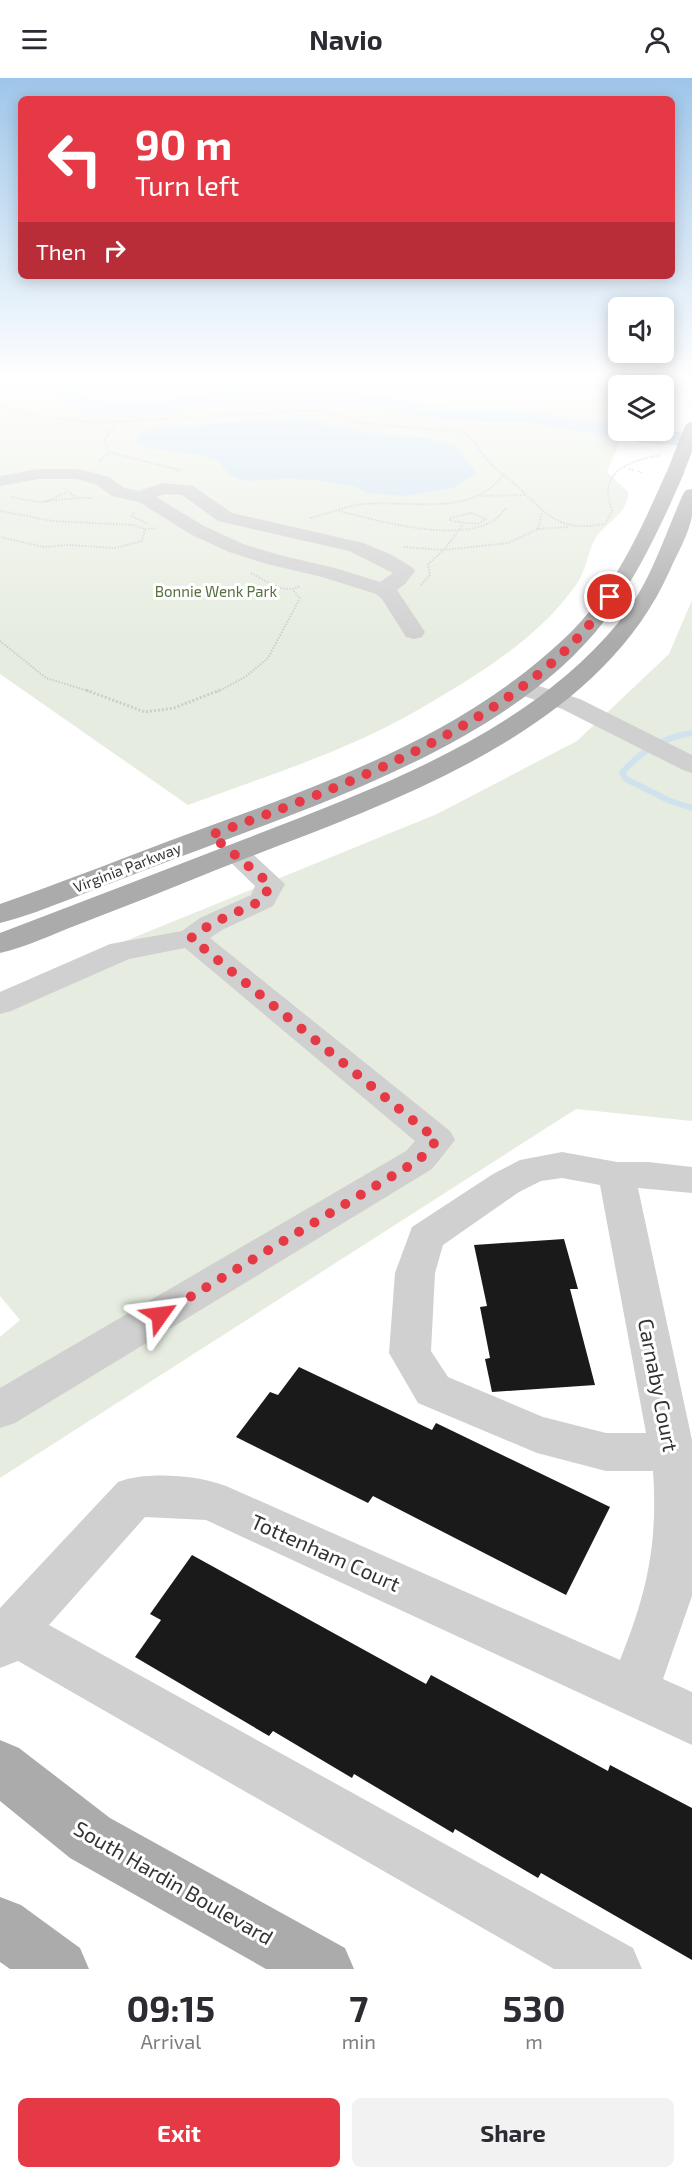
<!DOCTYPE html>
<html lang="en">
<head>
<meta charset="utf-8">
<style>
  body { margin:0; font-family:"Exo 2",sans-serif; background:#f2f2f3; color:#2b2b33; height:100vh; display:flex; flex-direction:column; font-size:22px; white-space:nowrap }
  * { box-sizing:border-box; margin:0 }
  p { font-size:20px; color:#7c7c81 }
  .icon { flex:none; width:33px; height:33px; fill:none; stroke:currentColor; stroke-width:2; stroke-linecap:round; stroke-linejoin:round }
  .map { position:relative; height:1891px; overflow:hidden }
  .sheet { display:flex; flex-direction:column; background:#fff; flex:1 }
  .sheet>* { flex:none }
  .top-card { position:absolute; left:18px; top:18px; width:657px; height:183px; border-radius:9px; box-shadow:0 3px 15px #0003; background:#e63946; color:#fff; overflow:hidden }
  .controls { position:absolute; left:608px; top:219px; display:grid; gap:12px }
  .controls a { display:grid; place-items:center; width:66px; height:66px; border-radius:9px; background:#fff; box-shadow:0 3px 15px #0003; font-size:30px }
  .pin { position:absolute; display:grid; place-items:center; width:51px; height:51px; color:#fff; margin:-26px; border:3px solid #fff; border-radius:50%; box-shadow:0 2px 6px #0007 }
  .me { position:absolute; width:66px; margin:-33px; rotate:59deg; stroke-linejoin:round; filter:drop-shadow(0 0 4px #0008) }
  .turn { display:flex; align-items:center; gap:21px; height:126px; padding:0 18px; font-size:27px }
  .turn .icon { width:78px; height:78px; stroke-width:2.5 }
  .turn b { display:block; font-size:42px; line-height:51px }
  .then { display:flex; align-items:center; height:57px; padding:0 18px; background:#0003; gap:12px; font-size:22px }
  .eta { display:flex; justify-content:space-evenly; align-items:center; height:102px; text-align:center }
  .eta b { font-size:36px; font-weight:700; line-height:42px }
  .cta { display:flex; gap:12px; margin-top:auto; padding:12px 18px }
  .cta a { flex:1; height:69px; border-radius:9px; background:#e63946; color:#fff; font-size:24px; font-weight:700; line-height:69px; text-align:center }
  .cta a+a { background:#f2f2f3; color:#2b2b33 }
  header { display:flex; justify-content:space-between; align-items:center; height:78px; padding:0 18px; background:#fff; font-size:27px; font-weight:700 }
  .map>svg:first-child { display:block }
</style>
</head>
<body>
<header><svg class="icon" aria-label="menu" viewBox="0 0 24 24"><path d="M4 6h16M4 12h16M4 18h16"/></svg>Navio<svg class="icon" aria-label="person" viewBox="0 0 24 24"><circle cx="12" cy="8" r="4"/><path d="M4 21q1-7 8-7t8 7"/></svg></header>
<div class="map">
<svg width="692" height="1891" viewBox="0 0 692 1891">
  <rect width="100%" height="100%" fill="#fff"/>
  <g fill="#e6ecdf">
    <path d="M0,301H652L648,307L618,308V352L661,353L656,361L623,356L607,394L628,414C629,436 604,445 595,461C587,476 586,493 576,507C546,549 506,578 463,605C429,626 395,646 359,662C303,687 245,706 188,727L0,596Z"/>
    <path d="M692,522V1043L576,1031L0,1400V1259L20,1242L0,1218V914L437,736L577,663L669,576Z"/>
  </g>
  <path fill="#cfe2ee" d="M302,339L319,342L330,348L387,357L429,360L452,366L458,370L476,395L454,410L406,418L369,415L354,409L317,402L286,401L247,403L236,400L221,389L222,386C196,369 150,378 133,362L144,353L168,349Z"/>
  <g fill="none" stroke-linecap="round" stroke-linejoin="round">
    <path stroke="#cfe2ee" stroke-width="6" d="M692,655C663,659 641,673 622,695L626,701L670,723L692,730"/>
    <path fill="#cfe2ee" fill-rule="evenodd" d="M0,301H61L91,323L157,325L225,312L351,314L435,329L530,333L618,347V352L692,354V368L644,365L530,345L435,341L351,326L225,324L157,337L86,335C71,331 61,314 47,310C33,306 14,309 0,312Z"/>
  </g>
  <g fill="#1a1a1a">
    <path d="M564,1161L578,1211H570L595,1307L492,1314L485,1281L490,1280L480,1229L487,1228L474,1167Z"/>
    <path d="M299,1289L432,1352L436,1345L610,1429L566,1517L373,1418L368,1425L236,1359L270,1314L278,1317Z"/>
    <path d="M192,1477L426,1606L431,1597L608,1693L610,1687L692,1730V1882L541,1795L538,1800L455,1751L453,1755L354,1696L352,1700L273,1653L269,1658L135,1579L161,1542L150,1536Z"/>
  </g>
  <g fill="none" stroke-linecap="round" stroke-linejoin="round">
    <g stroke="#cdcdcd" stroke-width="2" stroke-dasharray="1.5 1.5" stroke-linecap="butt">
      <path d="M689,326L692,317"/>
      <path d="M0,329L36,338L99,345L316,332L363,345L462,354C476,362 479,373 489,384C498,394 509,400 518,409C549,438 558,454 605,446L612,433C611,427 608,421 608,415C607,388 641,381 661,377"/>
      <path d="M115,346L104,363L109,374L182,393"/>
      <path d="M99,384L109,374"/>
      <path d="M629,391L634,392"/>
      <path d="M638,393L643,395"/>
      <path d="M68,414L78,420H92"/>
      <path d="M481,418L526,417"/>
      <path d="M11,419L38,424L77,420"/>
      <path d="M45,424L67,414"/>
      <path d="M0,433L53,443L133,447L145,451L142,463L115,470L69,467L44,469L0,459"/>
      <path d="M339,433C380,443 454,465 493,443C498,441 502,434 506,430"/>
      <path d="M134,435L132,438L148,446"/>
      <path d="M471,435L486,441L478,446L450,443V440Z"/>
      <path d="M542,435L538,451L569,449"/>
      <path d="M310,440C328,436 346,428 364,426C412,422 471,440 504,396"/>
      <path d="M145,451L157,450"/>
      <path d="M404,469L444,472L463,446"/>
      <path d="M251,495C266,503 284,517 300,508"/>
      <path d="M421,507L430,497L428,486L444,472L508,465L538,451"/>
      <path d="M0,563L46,600L92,614"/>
      <path d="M217,614L245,599L268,580L300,520L293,512"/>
    </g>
    <path stroke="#cdcdcd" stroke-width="3" stroke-dasharray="2 2" stroke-linecap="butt" d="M86,612L145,634L174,630L220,612"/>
    <g fill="#d0d0d0" fill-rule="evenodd">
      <path d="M39,391H78L109,399L124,410L139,413L163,405L193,408L232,435L363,465L390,476L412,489L415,493L405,506L397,512L425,554L422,559L414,561L406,559L382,521L376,516L322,499L267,486L229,474L190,456L139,424L112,418L97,407L77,401H39L0,408V398ZM165,416L182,417L218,443L349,473L393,495L380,504L335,490L279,477L243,466L204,448L156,419Z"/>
      <path d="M520,602L580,621L692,677V695L683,692L562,631L512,614L508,609L512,604Z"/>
      <path d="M235,767L245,769L285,806L273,828L222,852L210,860L450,1053L455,1062L432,1091L15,1345L0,1350V1310L406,1073L415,1063L185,870L129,881L11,933L0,936V914L110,866L182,853L200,840L251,817L255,808L221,775L225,769Z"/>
      <path d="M562,1074L617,1084H648L692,1089V1115L638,1110L692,1362V1518L663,1601L692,1614V1667L206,1442L145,1439L49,1547L633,1870L642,1891H554L18,1583L0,1590V1530L118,1404C146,1393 198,1397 226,1408L620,1582C647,1515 658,1466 653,1393H606L537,1375L418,1325L389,1275L395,1195L412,1149L493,1096L520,1082ZM562,1100L600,1107L646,1355H606L543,1339L448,1299L431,1273L435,1195L443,1167L519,1114L541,1103Z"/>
    </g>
    <g fill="#ababab" fill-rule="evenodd">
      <path d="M675,390L681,391L684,395C662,446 638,497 605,542C518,657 335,721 204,770C160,786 116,803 73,820C49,829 25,839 0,845V826C66,803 131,777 196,753C330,704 471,654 574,551C616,508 642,449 666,395L669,391Z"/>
      <path d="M692,411C692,419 692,429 692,438C689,456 677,476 670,492C595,662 375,729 216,792C170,811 123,829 77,847C51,857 26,869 0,875V855C82,824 164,792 245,761C378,709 524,658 618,545C649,509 664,459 683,416L686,412Z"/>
      <path d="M0,1662L19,1670L110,1740L345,1870L354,1891H266L70,1780L0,1723Z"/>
      <path d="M0,1819L21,1827L80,1870L89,1891H10L0,1884Z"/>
    </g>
    <path stroke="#ababab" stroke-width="16" d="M675,395L692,352"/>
  </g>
  <linearGradient id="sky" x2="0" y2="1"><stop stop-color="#9ec6ea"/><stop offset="0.53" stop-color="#fff"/><stop offset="1" stop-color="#fff" stop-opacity="0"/></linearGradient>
  <rect width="692" height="565" fill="url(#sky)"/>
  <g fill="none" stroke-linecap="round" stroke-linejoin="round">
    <path stroke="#e63946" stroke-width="10" stroke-dasharray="0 18" d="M160,1237L419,1082L437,1062L191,860L211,846L263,822L270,806L211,757C344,708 529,642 610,519"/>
  </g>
  <g text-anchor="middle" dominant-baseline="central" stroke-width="6" stroke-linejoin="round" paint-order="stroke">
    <g font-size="15" fill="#56703f" stroke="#fff">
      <text x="216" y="513">Bonnie Wenk Park</text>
    </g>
    <g font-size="15" fill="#333" stroke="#fff">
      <text transform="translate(127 789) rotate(-21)">Virginia Parkway</text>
    </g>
    <g font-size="21" fill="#333" stroke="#fff">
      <text transform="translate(659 1307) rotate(79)">Carnaby Court</text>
      <text transform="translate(326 1474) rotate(24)">Tottenham Court</text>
      <text transform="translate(174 1804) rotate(30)">South Hardin Boulevard</text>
    </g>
  </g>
</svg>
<div class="controls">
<a><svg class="icon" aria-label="sound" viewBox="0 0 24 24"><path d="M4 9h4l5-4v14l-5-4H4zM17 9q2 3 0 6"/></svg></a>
<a><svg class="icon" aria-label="layers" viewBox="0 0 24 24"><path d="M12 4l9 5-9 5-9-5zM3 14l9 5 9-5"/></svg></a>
</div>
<div class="pin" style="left:610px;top:519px;background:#d93025"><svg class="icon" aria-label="arrive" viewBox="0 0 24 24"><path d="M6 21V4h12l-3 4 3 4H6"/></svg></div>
<svg class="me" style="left:160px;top:1237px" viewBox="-20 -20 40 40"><path d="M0-17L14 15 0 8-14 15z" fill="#e63946" stroke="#fff" stroke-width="4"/></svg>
<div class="top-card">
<div class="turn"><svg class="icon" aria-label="left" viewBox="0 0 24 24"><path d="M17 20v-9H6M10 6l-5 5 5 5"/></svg><div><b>90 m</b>Turn left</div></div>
<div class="then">Then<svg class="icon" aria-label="right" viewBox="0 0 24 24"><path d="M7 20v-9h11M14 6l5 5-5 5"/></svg></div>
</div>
</div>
<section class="sheet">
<div class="eta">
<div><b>09:15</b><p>Arrival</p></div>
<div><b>7</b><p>min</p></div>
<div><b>530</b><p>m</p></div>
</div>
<div class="cta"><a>Exit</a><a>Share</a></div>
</section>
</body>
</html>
